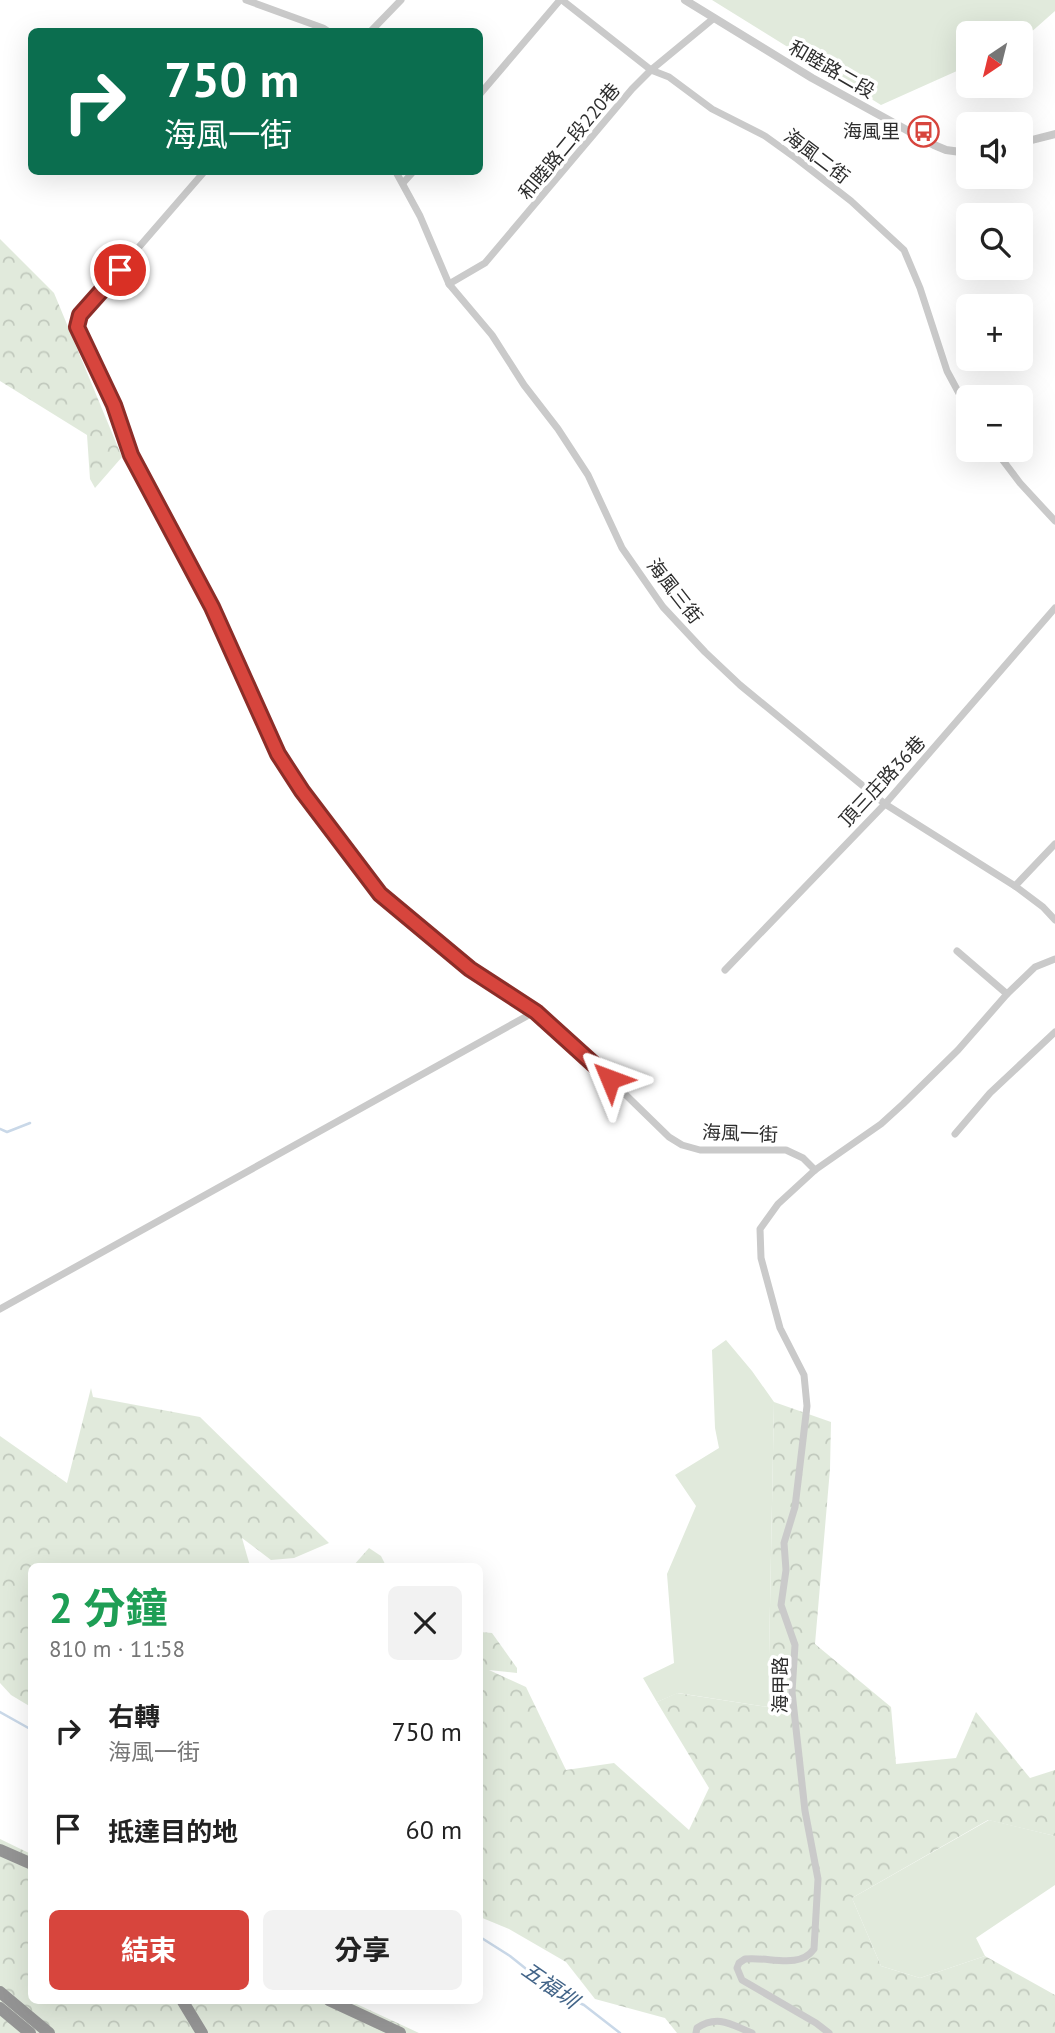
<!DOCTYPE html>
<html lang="zh-TW">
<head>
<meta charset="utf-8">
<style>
  body { margin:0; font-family:"PT Sans","Noto Sans TC",sans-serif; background:#f2f2f2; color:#222; height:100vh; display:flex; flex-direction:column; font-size:26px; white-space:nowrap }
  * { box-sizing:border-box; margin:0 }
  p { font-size:23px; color:#767676 }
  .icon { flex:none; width:38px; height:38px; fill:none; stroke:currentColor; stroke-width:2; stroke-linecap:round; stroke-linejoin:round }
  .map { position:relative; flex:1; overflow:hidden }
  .details { position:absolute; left:28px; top:1563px; width:455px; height:441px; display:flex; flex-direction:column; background:#fff; border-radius:10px; box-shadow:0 7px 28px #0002 }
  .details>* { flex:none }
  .hud { position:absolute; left:28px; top:28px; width:455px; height:147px; border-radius:10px; box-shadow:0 7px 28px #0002; background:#0b6e4f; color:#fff; overflow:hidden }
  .needle { width:46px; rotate:215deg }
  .tools { position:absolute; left:956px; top:21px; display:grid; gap:14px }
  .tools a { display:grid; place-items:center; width:77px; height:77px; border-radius:10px; background:#fff; box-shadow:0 7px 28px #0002; font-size:35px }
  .pin { position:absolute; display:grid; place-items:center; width:60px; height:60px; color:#fff; margin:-30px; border:4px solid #fff; border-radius:50%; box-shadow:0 2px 7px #0007 }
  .me { position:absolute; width:77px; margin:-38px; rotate:314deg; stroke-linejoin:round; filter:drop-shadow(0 0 5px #0008) }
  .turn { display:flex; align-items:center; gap:24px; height:147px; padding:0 21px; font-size:32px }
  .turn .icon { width:91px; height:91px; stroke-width:2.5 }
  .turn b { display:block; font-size:49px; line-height:60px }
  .round { display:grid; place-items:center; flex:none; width:74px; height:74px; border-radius:10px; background:#f2f2f2 }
  .head { display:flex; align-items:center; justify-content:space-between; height:119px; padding:0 21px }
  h1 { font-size:42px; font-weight:700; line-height:52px; color:#1e9e55 }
  .button { display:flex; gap:14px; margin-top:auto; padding:14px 21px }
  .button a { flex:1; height:80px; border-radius:10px; background:#d7453d; color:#fff; font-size:28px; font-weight:700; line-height:80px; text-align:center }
  .button a+a { background:#f2f2f2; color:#222 }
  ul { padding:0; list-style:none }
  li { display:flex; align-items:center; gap:21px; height:98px; padding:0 21px }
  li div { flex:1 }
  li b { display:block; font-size:26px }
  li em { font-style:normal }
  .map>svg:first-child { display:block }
</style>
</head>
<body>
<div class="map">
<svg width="1055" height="2033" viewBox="0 0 1055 2033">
  <defs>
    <pattern id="forest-crowns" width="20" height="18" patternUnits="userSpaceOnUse" patternTransform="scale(1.75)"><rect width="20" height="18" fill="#e1eadc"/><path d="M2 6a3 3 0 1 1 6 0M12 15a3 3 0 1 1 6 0" fill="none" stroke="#c1c9bd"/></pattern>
  </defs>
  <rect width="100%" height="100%" fill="#fff"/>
  <g fill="#e1eadc">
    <path d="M712,0H1055V11L1020,42V33H968V66L881,105Z"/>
    <path d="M726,1340L752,1371L774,1402L768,1707L678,1693L657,1702L643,1678L674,1663L667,1574L696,1506L675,1475L719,1448L715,1428L712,1350Z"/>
    <path d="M989,1820L1055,1836V1885L976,1938L985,1956L920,1978L881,1966L852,1898Z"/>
  </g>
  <g fill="url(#forest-crowns)">
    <path d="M0,239L54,293L122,457L95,488L90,479L87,435L0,381Z"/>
    <path d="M91,1388L93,1397L200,1417L329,1543L294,1558L271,1560L242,1538L250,1566H32L31,1707L11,1695L0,1683V1436L67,1483Z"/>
    <path d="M774,1402L831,1422L830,1469L815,1644L891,1707L896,1764L956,1758L976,1712L1030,1778L1055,1770V1836L988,1820L852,1898L881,1966L920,1978L985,1956L1055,1995V2033H677L665,2018L595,1999L566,1962L509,1929L480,1917V1632L492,1633L517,1668V1673L489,1670L526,1687L566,1770L614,1763L689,1830L709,1788L657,1702L677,1693L768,1707Z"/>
    <path d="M369,1548L381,1556L386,1566H353Z"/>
    <path d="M0,1839L31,1854L32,2000H348L419,2033H0Z"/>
  </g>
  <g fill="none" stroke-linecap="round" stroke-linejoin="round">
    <g stroke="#c9d8e8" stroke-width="2.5">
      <path d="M0,1129L7,1132L30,1123"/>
      <path d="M0,1712L32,1730"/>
      <path d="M480,1937L510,1956L555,1992L584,2005L620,2033"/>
    </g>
    <g stroke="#cacaca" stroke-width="7">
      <path d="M246,0L323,28L329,32"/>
      <path d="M562,0L651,70L669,77L712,109L765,136L797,159L851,201L904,250L920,288L947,371L968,410"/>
      <path d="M370,32L401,0"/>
      <path d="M480,94L560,0"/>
      <path d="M204,172L80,315L77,327L114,405L131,455L212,607L278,754L302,791L380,894L470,969L536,1011L590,1060L669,1137L682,1145L700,1150H786L803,1158L815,1170"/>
      <path d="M396,172L420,216L449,284L492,335L524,385L558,429L588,475L622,548L663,607L705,652L740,685L885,804L1015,886L1043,907L1055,920"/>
      <path d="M403,183L413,172"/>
      <path d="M449,284L485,263L632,89L651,70L714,18"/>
      <path d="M995,450L1020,483L1055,521"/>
      <path d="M1015,886L1055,844"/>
      <path d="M957,951L1007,994"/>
      <path d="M725,970L885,804L1055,608"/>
      <path d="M955,1134L990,1093L1055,1032"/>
      <path d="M0,1309L536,1011"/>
      <path d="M696,2033L697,2028C718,2014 732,2025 752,2033"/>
      <path d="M829,2033L816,2023L742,1980L737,1968L739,1963L745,1959C768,1956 799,1970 814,1949L818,1879L805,1811L792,1692L795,1645L781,1605L786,1570L784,1543L795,1507L807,1406L804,1375L780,1328L761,1258L760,1229L778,1204L815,1170L881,1124L903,1104L958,1050L1007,994L1035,967L1055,959"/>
    </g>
    <g stroke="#cacaca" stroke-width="8">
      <path d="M685,0L812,78L934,145L946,150L968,153"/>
      <path d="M1020,143L1055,134"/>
    </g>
    <g stroke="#949494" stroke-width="12">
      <path d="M0,1850L32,1864"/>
      <path d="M0,1992L49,2033"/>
      <path d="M182,2000L202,2033"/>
      <path d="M329,2000L400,2033"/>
      <path d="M0,2008L30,2033"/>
    </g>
  </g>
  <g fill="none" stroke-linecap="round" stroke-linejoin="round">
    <defs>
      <path id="route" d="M120,270L80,315L77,327L114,405L131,455L212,607L278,754L302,791L380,894L470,969L536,1012L610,1079"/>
    </defs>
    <use href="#route" stroke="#8c2d28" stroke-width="18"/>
    <use href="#route" stroke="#d7453d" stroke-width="12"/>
  </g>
  <defs>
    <symbol id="bus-ring" viewBox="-11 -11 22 22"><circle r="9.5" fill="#fff" stroke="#d7453d" stroke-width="1.5"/><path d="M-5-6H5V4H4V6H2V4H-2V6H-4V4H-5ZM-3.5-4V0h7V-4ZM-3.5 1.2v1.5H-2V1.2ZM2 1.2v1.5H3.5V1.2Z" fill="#d7453d"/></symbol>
  </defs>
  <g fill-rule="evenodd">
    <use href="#bus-ring" x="906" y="114" width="35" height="35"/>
  </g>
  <g text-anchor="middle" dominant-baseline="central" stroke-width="7" stroke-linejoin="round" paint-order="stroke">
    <g font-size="19" fill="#2d2d2d" stroke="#fff">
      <text transform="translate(832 69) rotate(30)">和睦路二段</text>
      <text transform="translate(569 141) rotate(-50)">和睦路二段220巷</text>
      <text transform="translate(817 156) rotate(37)">海風二街</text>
      <text transform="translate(675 591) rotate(52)">海風三街</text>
      <text transform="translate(882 781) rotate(-47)">頂三庄路36巷</text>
      <text transform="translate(740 1133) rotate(2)">海風一街</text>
      <text transform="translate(780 1685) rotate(-90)">海甲路</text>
    </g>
    <g font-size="19" fill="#2d2d2d" stroke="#fff" text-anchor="end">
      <text x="900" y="131">海風里</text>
    </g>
    <g font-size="21" font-style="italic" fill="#426488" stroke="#fff">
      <text transform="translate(550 1985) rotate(35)">五福圳</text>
    </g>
  </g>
</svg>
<div class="tools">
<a><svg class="needle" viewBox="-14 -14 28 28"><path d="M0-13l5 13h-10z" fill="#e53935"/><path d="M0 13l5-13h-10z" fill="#767676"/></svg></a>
<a><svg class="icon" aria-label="sound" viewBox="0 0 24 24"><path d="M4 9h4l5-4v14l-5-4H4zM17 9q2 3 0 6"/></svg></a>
<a><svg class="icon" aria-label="search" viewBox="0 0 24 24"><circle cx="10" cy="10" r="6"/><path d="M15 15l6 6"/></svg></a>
<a>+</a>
<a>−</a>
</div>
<div class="pin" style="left:120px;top:270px;background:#d93025"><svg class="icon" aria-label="arrive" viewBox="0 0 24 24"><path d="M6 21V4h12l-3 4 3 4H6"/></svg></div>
<svg class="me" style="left:610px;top:1079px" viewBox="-20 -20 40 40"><path d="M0-17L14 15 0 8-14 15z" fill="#d7453d" stroke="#fff" stroke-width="4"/></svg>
<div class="hud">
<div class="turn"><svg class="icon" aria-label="right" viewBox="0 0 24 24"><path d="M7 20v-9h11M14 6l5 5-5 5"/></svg><div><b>750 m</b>海風一街</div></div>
</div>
<section class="details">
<div class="head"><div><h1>2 分鐘</h1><p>810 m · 11:58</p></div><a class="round"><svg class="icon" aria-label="close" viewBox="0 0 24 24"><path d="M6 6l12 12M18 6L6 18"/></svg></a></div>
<ul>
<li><svg class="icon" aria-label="right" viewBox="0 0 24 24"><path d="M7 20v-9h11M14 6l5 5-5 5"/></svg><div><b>右轉</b><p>海風一街</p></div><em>750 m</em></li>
<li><svg class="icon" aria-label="arrive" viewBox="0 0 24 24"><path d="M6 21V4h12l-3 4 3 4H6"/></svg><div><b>抵達目的地</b></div><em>60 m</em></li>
</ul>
<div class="button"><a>結束</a><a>分享</a></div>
</section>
</div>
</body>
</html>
